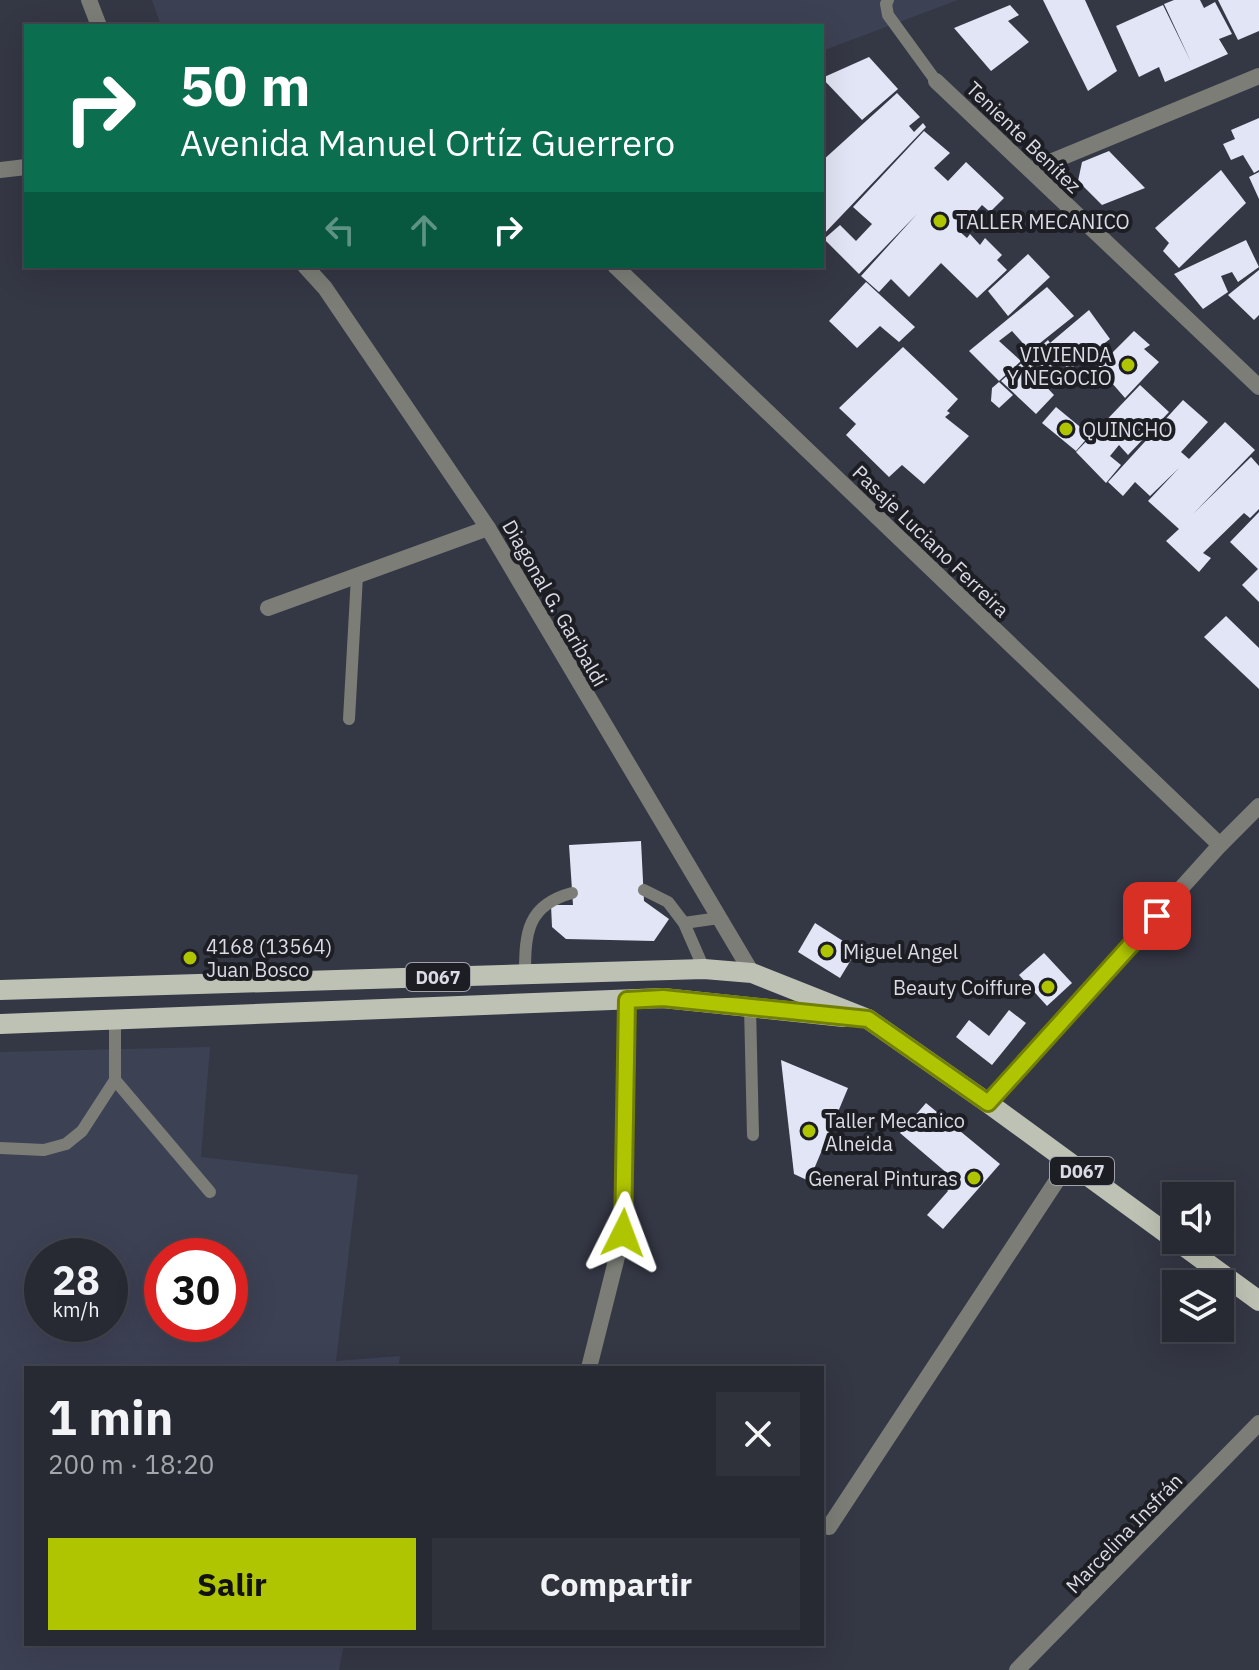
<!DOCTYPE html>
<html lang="es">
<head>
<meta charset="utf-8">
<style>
  body { margin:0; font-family:"IBM Plex Sans",sans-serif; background:#2f313b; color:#f1f3f6; height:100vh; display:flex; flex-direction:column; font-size:30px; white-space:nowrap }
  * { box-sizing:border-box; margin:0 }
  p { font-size:26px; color:#a4a6ac }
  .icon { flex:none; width:44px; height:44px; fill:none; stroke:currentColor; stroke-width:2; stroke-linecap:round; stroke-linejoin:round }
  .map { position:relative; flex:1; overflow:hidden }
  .panel { position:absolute; left:24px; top:1366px; width:800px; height:280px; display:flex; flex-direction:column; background:#272933; border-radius:0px; box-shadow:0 8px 32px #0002,0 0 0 2px #43454e }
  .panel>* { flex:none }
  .guide { position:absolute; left:24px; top:24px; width:800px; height:244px; border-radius:0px; box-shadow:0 8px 32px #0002,0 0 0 2px #43454e; background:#0b6e4f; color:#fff; overflow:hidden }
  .buttons { position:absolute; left:1162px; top:1182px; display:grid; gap:16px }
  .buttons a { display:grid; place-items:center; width:72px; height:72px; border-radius:0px; background:#272933; box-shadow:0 8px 32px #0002,0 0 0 2px #43454e; font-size:40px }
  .speed { position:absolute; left:24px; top:1238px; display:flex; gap:16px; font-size:40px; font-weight:700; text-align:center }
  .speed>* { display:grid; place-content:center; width:104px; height:104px; border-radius:50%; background:#272933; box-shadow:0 8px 32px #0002,0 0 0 2px #43454e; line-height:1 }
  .speed small { font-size:20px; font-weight:400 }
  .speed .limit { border:12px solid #d22; background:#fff; color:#111 }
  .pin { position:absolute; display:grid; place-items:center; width:68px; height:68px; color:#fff; margin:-34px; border-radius:16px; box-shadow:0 4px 12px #0006 }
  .me { position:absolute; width:88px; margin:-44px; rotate:3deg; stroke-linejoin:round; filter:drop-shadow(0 0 6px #0008) }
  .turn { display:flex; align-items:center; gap:28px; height:168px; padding:0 24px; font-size:36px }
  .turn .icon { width:104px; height:104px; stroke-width:2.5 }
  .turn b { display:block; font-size:56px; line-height:68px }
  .lanes { display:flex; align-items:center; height:76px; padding:0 24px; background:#0003; justify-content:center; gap:40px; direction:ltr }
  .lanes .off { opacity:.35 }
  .round { display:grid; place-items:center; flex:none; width:84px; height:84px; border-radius:0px; background:#2f313b }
  .overview { display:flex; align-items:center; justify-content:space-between; height:136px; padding:0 24px }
  h1 { font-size:48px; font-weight:700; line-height:60px }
  .button { display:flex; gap:16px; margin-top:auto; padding:16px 24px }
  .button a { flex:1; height:92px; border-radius:0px; background:#b0c501; color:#111; font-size:32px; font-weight:700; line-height:92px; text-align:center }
  .button a+a { background:#2f313b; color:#f1f3f6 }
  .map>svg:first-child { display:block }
</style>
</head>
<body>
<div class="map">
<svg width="1259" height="1670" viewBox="0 0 1259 1670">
  <rect width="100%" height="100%" fill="#343744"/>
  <g fill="#3d4154" fill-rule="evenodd">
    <path d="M152,0H958L822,51V26H161Z"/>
    <path d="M210,1047L201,1157L358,1175L336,1361L400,1356L398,1368H26V1644H344L339,1670H0V1052ZM42,1256H110V1324H42ZM162,1256H230V1324H162Z"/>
  </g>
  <g fill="#e2e5f5">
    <path d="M1043,0H1085L1117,71L1088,91Z"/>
    <path d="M1174,0H1200L1204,8L1215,2L1232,34L1219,39L1228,54L1165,82L1159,67L1139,77L1116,26L1163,5L1191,62L1164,4Z"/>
    <path d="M1218,0H1259V31L1238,40Z"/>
    <path d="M1010,5L1019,15L1008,21L1029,42L991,71L954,28Z"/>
    <path d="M869,57L898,89L862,120L822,78Z"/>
    <path d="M897,93L920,117L909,126L914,132L923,123L926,127L822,236V161Z"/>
    <path d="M1259,118V170L1254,173L1243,155L1231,160L1223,144L1235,139L1231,130Z"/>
    <path d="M924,131L950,153L934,168L948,181L966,162L1004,198L990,212L982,205L959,231L967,238L970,234L980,245L985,238L1002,255L997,260L1007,270L977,298L941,263L909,297L891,279L879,292L861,276L917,214L859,274L824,239L840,225L856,241L872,224L853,207Z"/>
    <path d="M1109,151L1145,188L1102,205L1078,181L1082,162Z"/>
    <path d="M1221,170L1246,203L1179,268L1163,251L1169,243L1155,228Z"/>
    <path d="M1259,172V199L1249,177Z"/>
    <path d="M1246,240L1259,267L1238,282L1232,272L1221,276L1228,292L1203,309L1174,274Z"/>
    <path d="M1028,254L1050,277L1008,316L988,291Z"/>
    <path d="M1259,270V315L1254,320L1228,295Z"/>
    <path d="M866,282L915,327L899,342L880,326L857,348L829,321Z"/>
    <path d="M1047,287L1074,316L1030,351L1012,331L999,341L1021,361L999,381L969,351Z"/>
    <path d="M1089,310L1110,339L1069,370L1060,359L1038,378L1054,395L1036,414L1001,381L1048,340L1050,343Z"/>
    <path d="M1134,331L1150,345L1144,349L1159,362L1125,398L1098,367Z"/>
    <path d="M903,347L958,399L947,411L950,413L945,417L969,436L924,484L902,465L889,477L846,435L856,424L839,408Z"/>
    <path d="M999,382L1013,395L999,408L991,401L992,388Z"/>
    <path d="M1140,385L1169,412L1128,455L1119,445L1110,456L1121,465L1106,483L1076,452Z"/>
    <path d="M1183,400L1208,422L1181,452L1189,459L1225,422L1255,450L1193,514L1251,457L1259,466V509L1250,518L1244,513L1203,553L1211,558L1199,572L1166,541L1179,529L1148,501L1179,468L1150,496L1135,482L1123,496L1108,482Z"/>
    <path d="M1056,407L1090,435L1076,451L1042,423Z"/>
    <path d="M1259,512V602L1242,585L1258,569L1230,542Z"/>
    <path d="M1226,616L1259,648V689L1204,637Z"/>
    <path d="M641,841L644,901L669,919L654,941L566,939L552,927L551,905H573L569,845Z"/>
    <path d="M815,923L857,950L840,978L798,952Z"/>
    <path d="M1044,953L1072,983L1047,1006L1019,975Z"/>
    <path d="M1009,1010L1026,1023L992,1065L956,1037L969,1020L989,1036Z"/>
    <path d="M781,1060L848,1088L809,1181L794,1174Z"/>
    <path d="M926,1103L1000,1164L943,1229L927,1215L948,1191L941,1181L948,1174L900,1133Z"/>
  </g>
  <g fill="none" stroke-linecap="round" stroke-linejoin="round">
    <g stroke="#7b7d76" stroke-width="12">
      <path d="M888,0L886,4L888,15L936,81"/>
      <path d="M349,719L357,576"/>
      <path d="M644,890L668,902L684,923L704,969"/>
      <path d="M684,923L719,918"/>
      <path d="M525,974C525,933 527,905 572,893"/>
      <path d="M750,1007L753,1135"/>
      <path d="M115,1080L210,1192"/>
      <path d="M0,1148L44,1150L66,1144L82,1131L115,1080V1020"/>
    </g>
    <g stroke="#7b7d76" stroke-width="16">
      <path d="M89,0L99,26"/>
      <path d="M936,81L1259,387"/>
      <path d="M0,170L26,167"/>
      <path d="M1031,170L1259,76"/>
      <path d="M305,266L325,288L488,528L752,973"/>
      <path d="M615,266L1220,845"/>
      <path d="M268,608L488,528"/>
      <path d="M988,1103L1220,845L1259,806"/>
      <path d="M589,1368L623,1233L627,1000"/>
      <path d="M829,1527L1069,1162"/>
      <path d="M1017,1670L1259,1423"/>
    </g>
    <g stroke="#bec2b4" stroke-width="20">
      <path d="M0,990L704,969L752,973L868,1019L988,1103L1259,1301"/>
      <path d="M0,1024L663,998L844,1017"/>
    </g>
  </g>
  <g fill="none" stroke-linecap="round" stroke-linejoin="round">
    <defs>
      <path id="route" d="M623,1233L627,1000L663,998L868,1019L988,1103L1157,916"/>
    </defs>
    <use href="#route" stroke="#728001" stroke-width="20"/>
    <use href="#route" stroke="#b0c501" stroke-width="14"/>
  </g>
  <g fill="#b0c501" stroke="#1d1e24" stroke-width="3">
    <circle cx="940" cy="221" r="8"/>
    <circle cx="1128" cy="365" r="8"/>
    <circle cx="1066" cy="429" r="8"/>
    <circle cx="827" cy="951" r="8"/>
    <circle cx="190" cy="958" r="8"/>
    <circle cx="1048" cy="987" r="8"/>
    <circle cx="809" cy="1131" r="8"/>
    <circle cx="974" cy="1178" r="8"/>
  </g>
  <g text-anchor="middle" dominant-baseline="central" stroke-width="8" stroke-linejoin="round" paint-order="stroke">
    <g fill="#1d1e24" stroke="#a1a2aa" stroke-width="2">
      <rect x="406" y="963" width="64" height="28" rx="6"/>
      <rect x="1050" y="1157" width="64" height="28" rx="6"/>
    </g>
    <g font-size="18" font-weight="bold" fill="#dadbe4">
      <text x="438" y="977">D067</text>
      <text x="1082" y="1171">D067</text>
    </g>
    <g font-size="20" fill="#dadbe4" stroke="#1d1e24">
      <text transform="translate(1024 137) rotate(44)">Teniente Benítez</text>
      <text transform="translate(931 541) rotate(44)">Pasaje Luciano Ferreira</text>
      <text transform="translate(555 603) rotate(60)">Diagonal G. Garibaldi</text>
      <text transform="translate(1124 1533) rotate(-46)">Marcelina Insfrán</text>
    </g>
    <g font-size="20" fill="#dadbe4" stroke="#1d1e24" text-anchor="start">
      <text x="956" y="221">TALLER MECANICO</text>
      <text x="1112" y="354" text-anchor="end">VIVIENDA<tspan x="1112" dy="23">Y NEGOCIO</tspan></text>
      <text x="1082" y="429">QUINCHO</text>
      <text x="206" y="946">4168 (13564)<tspan x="206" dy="23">Juan Bosco</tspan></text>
      <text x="843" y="951">Miguel Angel</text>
      <text x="1032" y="987" text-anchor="end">Beauty Coiffure</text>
      <text x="825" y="1120">Taller Mecanico<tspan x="825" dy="23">Alneida</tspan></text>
      <text x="958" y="1178" text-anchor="end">General Pinturas</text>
    </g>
  </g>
</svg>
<div class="buttons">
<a><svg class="icon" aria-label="sound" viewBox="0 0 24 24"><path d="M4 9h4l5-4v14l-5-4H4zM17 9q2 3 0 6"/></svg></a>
<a><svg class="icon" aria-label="layers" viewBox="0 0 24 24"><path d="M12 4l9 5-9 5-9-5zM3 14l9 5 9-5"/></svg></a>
</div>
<div class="speed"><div>28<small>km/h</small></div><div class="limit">30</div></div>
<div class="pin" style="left:1157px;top:916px;background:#d93025"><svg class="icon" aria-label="arrive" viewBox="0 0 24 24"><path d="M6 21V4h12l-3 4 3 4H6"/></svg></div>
<svg class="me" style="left:623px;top:1233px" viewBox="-20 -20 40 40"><path d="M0-17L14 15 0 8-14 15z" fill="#b0c501" stroke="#fff" stroke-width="4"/></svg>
<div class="guide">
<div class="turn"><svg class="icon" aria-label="right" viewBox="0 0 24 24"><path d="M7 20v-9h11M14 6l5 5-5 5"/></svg><div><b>50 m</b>Avenida Manuel Ortíz Guerrero</div></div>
<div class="lanes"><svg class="icon off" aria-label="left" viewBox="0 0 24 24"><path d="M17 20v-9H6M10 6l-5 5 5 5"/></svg><svg class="icon off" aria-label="ahead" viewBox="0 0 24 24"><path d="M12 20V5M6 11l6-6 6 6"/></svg><svg class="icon" aria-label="right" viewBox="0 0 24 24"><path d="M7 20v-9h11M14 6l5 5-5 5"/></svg></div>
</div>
<section class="panel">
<div class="overview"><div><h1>1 min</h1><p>200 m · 18:20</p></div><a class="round"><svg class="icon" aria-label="close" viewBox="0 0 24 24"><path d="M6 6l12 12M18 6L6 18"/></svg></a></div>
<div class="button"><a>Salir</a><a>Compartir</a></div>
</section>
</div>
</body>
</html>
